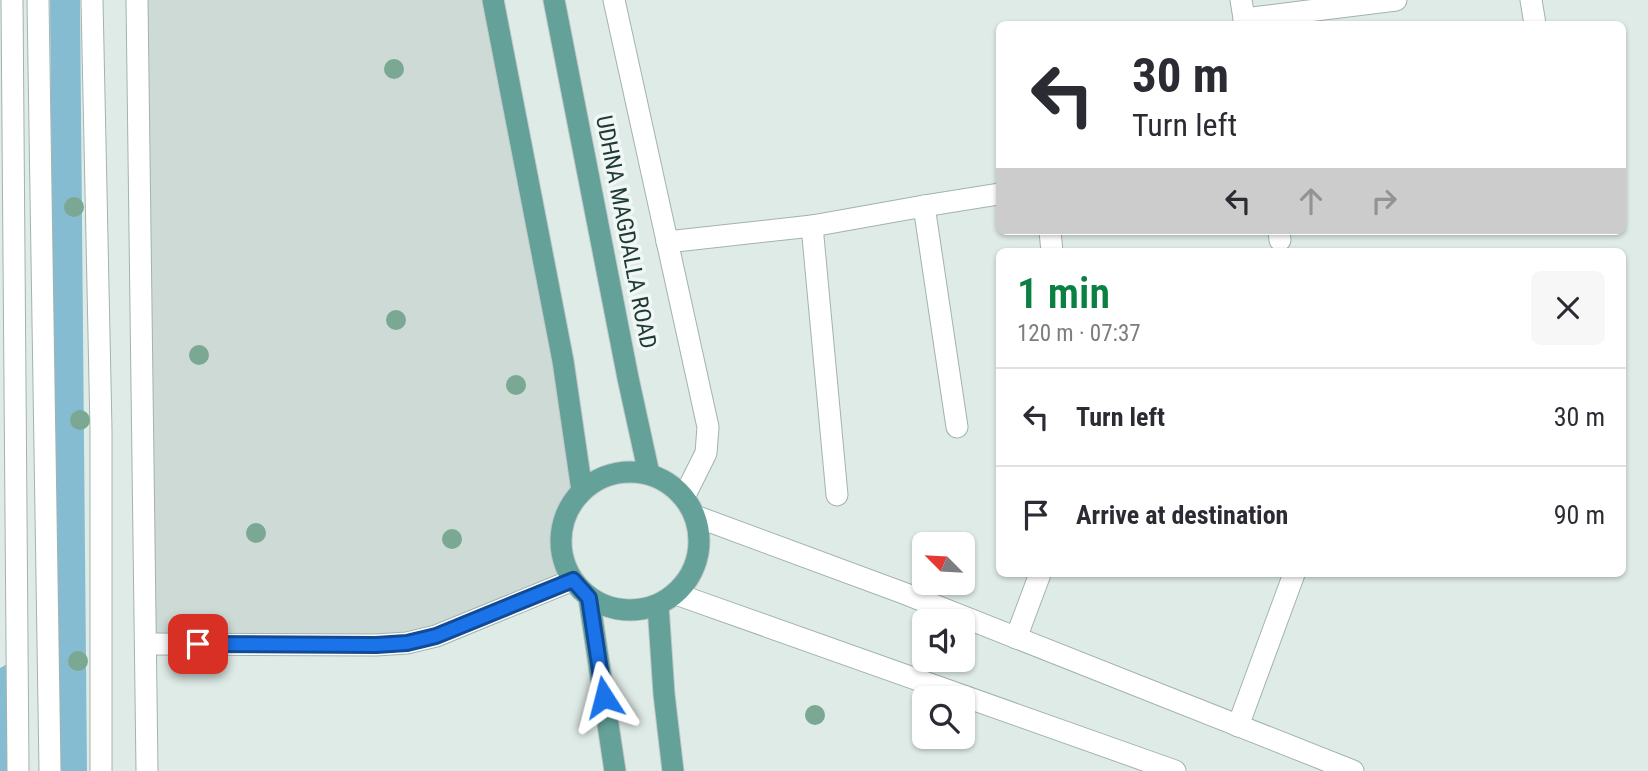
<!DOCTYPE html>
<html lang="en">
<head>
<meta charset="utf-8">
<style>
  body { margin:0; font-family:"Roboto Condensed",sans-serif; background:#f7f7f7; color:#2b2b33; height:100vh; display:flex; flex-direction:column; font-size:26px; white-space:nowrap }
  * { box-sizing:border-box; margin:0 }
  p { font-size:23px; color:#7c7c81 }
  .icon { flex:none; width:38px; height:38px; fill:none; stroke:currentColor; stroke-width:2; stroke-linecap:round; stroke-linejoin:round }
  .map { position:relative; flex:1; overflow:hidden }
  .panel { position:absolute; left:996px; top:248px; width:630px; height:329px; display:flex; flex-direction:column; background:#fff; border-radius:10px; box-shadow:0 2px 5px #0004 }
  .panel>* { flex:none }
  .guide { position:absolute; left:996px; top:21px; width:630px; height:214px; border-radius:10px; box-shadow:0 2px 5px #0004; background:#fff; color:#2b2b33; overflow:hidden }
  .needle { width:46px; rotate:294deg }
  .fabs { position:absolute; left:912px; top:532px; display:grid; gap:14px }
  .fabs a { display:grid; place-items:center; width:63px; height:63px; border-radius:10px; background:#fff; box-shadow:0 2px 5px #0004; font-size:35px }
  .pin { position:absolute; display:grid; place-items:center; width:60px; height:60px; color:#fff; margin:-30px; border-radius:14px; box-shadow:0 4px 10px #0006 }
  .me { position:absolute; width:77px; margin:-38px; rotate:351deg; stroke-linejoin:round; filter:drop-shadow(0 0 5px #0008) }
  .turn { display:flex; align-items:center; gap:24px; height:147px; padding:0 21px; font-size:32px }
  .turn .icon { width:91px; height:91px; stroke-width:2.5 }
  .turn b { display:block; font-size:49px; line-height:60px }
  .lanes { display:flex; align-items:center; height:66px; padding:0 21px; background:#0003; justify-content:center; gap:35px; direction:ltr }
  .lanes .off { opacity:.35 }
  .round { display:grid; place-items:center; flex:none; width:74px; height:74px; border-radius:10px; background:#f7f7f7 }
  .headline { display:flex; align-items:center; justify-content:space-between; height:119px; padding:0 21px }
  h1 { font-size:42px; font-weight:600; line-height:52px; color:#0b8043 }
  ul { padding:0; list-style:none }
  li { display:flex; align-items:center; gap:21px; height:98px; padding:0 21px; border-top:2px solid #e1e1e2 }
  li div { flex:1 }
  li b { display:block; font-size:26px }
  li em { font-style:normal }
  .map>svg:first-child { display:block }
</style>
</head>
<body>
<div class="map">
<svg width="1648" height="771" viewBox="0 0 1648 771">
  <rect width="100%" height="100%" fill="#dfebe7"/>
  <path fill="#cddad6" d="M138,0H487L578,488L565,507L558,531L559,559L564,576L432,630L407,636L155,637Z"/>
  <path fill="#86bcd1" d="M19,658L17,771H0V668Z"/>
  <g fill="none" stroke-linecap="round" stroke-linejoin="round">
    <path stroke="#86bcd1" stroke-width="30" d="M65,0L72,771"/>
    <defs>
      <g id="minor">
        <path d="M12,0L18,771"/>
        <path d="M38,0L50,771"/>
        <path d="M92,0L101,430V771"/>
        <path d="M137,0L147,771"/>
        <path d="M614,0L708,427L706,453L684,497"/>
        <path d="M1241,0L1245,24"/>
        <path d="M1531,0L1535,24"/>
        <path d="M1244,19L1396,0"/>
        <path d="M924,206L957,427"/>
        <path d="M812,226L837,495"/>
        <path d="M1050,231L1052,252"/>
        <path d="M1279,231L1280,240"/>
        <path d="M667,242L812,226L924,206L999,194"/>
        <path d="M695,516L906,594L1353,771"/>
        <path d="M676,594L1175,771"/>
        <path d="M1016,638L1040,574"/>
        <path d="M147,644L376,645L407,643L436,636L573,580"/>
        <path d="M1238,726L1294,574"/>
      </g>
      <g id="major">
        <path d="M493,0L563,361L582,491"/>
        <path d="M554,0L628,378L649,474"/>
        <circle cx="630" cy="541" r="69"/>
        <path d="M589,598L615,771"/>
        <path d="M658,605L664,694L673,771"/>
      </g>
    </defs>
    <use href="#minor" stroke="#a2b3af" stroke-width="23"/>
    <use href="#major" stroke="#c1c8c7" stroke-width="23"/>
    <use href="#minor" stroke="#fff" stroke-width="21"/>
    <use href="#major" stroke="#63a199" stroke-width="21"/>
  </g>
  <g fill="#7ba893">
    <circle cx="394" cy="69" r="10"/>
    <circle cx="74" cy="207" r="10"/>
    <circle cx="396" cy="320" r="10"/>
    <circle cx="199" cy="355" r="10"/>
    <circle cx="516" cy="385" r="10"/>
    <circle cx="80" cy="420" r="10"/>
    <circle cx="256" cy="533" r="10"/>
    <circle cx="452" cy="539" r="10"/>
    <circle cx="78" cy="661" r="10"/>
    <circle cx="815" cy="715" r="10"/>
  </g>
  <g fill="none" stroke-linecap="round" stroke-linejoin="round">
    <defs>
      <path id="route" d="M198,644L376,645L407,643L436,636L573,580L589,598L604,697"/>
    </defs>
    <use href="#route" stroke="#114b97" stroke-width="18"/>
    <use href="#route" stroke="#1a73e8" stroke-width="12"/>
  </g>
  <g text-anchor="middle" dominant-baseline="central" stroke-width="7" stroke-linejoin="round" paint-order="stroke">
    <g font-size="23" fill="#203b37" stroke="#f0f7f4">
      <text transform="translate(626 232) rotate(79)">UDHNA MAGDALLA ROAD</text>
    </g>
  </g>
</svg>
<div class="fabs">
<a><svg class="needle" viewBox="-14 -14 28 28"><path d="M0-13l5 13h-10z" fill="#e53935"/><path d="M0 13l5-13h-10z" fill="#7c7c81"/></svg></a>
<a><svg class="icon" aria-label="sound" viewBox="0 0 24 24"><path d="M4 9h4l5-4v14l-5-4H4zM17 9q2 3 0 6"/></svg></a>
<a><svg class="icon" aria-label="search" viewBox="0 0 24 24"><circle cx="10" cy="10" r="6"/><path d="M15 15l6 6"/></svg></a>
</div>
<div class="pin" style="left:198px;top:644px;background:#d93025"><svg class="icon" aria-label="arrive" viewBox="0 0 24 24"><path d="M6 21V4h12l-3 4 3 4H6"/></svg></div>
<svg class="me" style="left:604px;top:697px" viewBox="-20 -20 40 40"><path d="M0-17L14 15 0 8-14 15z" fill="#1a73e8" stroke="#fff" stroke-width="4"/></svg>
<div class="guide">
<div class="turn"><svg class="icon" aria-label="left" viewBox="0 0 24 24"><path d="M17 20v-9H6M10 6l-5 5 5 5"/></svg><div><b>30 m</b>Turn left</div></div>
<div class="lanes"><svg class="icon" aria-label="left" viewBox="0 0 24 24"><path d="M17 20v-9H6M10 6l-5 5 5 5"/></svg><svg class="icon off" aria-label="ahead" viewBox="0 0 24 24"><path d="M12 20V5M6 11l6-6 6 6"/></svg><svg class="icon off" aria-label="right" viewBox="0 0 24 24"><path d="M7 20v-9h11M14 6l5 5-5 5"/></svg></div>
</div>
<section class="panel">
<div class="headline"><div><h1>1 min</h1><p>120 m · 07:37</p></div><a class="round"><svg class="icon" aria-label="close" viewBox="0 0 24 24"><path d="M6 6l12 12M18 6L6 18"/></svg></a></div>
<ul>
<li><svg class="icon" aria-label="left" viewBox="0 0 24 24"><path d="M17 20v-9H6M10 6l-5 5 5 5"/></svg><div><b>Turn left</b></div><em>30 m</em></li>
<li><svg class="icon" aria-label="arrive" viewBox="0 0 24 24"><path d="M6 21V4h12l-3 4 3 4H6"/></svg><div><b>Arrive at destination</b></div><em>90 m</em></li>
</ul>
</section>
</div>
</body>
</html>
